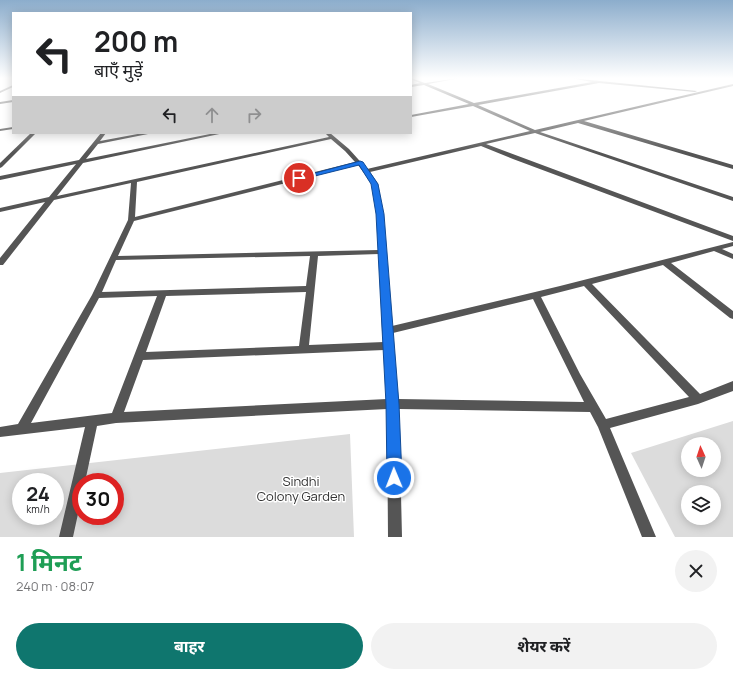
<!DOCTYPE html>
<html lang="hi">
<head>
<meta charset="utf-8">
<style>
  body { margin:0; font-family:Manrope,"Noto Sans Devanagari",sans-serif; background:#f2f2f2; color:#202124; height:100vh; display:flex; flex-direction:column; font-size:15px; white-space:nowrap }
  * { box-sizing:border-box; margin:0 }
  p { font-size:13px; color:#757577 }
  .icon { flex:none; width:22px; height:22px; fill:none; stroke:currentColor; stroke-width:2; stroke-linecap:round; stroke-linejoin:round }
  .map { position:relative; height:537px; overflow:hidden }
  .panel { display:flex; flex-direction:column; background:#fff; flex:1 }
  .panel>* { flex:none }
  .hud { position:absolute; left:12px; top:12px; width:400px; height:122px; border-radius:0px; box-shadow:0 2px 10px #0003; background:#fff; color:#202124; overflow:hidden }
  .needle { width:26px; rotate:357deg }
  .controls { position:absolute; left:681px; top:437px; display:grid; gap:8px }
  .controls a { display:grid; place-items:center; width:40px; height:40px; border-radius:50%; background:#fff; box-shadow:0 2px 10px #0003; font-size:20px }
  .speed { position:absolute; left:12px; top:473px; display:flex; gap:8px; font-size:20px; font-weight:700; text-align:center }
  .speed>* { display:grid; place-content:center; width:52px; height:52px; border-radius:50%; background:#fff; box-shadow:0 2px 10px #0003; line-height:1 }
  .speed small { font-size:10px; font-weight:400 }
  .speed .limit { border:6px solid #d22; background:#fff; color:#111 }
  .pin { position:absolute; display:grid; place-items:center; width:34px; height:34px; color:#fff; margin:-17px; border:2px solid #fff; border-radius:50%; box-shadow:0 1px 4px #0007 }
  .me { position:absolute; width:44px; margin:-22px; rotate:359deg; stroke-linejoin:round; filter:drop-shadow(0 0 3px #0008) }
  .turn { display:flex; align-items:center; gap:14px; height:84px; padding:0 16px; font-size:18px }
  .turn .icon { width:52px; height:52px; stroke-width:2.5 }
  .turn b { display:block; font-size:28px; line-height:34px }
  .lanes { display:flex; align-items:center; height:38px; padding:0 16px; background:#0003; justify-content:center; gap:20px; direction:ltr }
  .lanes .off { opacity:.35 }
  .round { display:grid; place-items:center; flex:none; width:42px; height:42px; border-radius:21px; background:#f2f2f2 }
  .summary { display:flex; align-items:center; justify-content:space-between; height:68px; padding:0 16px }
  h1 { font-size:24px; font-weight:700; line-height:30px; color:#1e9e55 }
  .cta { display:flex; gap:8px; margin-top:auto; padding:8px 16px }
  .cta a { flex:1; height:46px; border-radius:24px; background:#0f766e; color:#fff; font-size:16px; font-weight:700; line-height:46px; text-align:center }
  .cta a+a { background:#f2f2f2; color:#202124 }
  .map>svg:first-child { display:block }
</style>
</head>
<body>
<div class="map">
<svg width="733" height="537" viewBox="0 0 733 537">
  <rect width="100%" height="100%" fill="#fff"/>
  <g fill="#dcdcdc" fill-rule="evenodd">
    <path d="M733,421V537H675L631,453ZM688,444H714V470H688ZM688,492H714V518H688Z"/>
    <path d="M350,434L354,537H0V473ZM21,482H55V516H21ZM81,482H115V516H81Z"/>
  </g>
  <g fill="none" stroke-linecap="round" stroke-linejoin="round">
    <g fill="#555" fill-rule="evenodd">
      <path d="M411,78L425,83L460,78L428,84L474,103L592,82L571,78L697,91L695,92L599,83L478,105L535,130L733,84V86L584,121L733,165V169L578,123L540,132L733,197V201L535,133L486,144L733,236V241L513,159L481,146L370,172L378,184L383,214L392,326L560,286L733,242V246L722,249L733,254V259L714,251L671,263L733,311V319L730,318L663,265L592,284L700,394L733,381V391L698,404L610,428L656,537H642L598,427L590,412L399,409L402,537H388L387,409L116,423L97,426L85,482H81V500L73,537H59L85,427L0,437V427L18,424L92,295L128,220L131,183L54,200L3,265H0V258L45,202L0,212V208L49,197L76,164L0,180V176L79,160L101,133H106L100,141L143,133H153L98,144L86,159L215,133H224L83,163L57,196L329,137L325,133H330L349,149L367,169L530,131L473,106L411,117V115L469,104L424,85L411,87V85L420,83L411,79ZM331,139L345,151L355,162L135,217L137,182ZM358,165L372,184L377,214L379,250L118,256L134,221ZM379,254L382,331L384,342L309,345L318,256ZM310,256L306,286L102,292L116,260ZM584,286L689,397L606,419L580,374L541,297ZM306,292L299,346L146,352L166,296ZM157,296L112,413L31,423L99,298ZM533,299L584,402L398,399L393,333ZM384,350L387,399L124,412L143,360Z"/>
      <path d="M13,85V87L0,93V91Z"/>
      <path d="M13,100V102L0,104V102Z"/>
      <path d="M13,127V129L0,131V129Z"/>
      <path d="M31,133H36L2,167L0,168V163Z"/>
    </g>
  </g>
  <linearGradient id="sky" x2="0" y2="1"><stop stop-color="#8cadcc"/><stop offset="0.51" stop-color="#fff"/><stop offset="1" stop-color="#fff" stop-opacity="0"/></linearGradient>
  <rect width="733" height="153" fill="url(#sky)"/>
  <path fill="#1a73e8" stroke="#114b97" d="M360,161L363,162L378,184L384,214L399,404L402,478L399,483L394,485L389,483L387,478L386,404L376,214L371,184L359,165L299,180L296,178Z"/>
  <g text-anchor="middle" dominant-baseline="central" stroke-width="3" stroke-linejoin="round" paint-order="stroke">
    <g font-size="13" fill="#333" stroke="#fff">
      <text x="301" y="481">Sindhi<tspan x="301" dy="15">Colony Garden</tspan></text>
    </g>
  </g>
</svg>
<div class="controls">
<a><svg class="needle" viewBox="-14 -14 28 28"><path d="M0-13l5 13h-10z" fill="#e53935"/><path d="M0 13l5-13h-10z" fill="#757577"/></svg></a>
<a><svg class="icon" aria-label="layers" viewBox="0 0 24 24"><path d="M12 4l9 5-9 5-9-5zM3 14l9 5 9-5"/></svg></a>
</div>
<div class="speed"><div>24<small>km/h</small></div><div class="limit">30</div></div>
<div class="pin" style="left:299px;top:178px;background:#d93025"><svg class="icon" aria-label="arrive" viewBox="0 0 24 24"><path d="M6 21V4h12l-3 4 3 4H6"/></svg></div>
<svg class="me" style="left:394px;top:478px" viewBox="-20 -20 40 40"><circle r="17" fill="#1a73e8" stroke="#fff" stroke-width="3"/><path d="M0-11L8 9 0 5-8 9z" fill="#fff"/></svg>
<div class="hud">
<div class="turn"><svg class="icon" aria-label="left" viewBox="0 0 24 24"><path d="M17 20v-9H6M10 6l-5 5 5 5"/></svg><div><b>200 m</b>बाएँ मुड़ें</div></div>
<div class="lanes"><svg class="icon" aria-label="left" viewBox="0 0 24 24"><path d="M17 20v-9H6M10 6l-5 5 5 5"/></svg><svg class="icon off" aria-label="ahead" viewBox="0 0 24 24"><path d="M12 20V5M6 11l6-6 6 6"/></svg><svg class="icon off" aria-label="right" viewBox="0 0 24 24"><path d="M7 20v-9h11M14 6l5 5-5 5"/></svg></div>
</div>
</div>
<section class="panel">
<div class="summary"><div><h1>1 मिनट</h1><p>240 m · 08:07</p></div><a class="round"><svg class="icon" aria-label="close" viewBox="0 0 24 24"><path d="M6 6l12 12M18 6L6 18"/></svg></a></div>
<div class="cta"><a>बाहर</a><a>शेयर करें</a></div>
</section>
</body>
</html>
